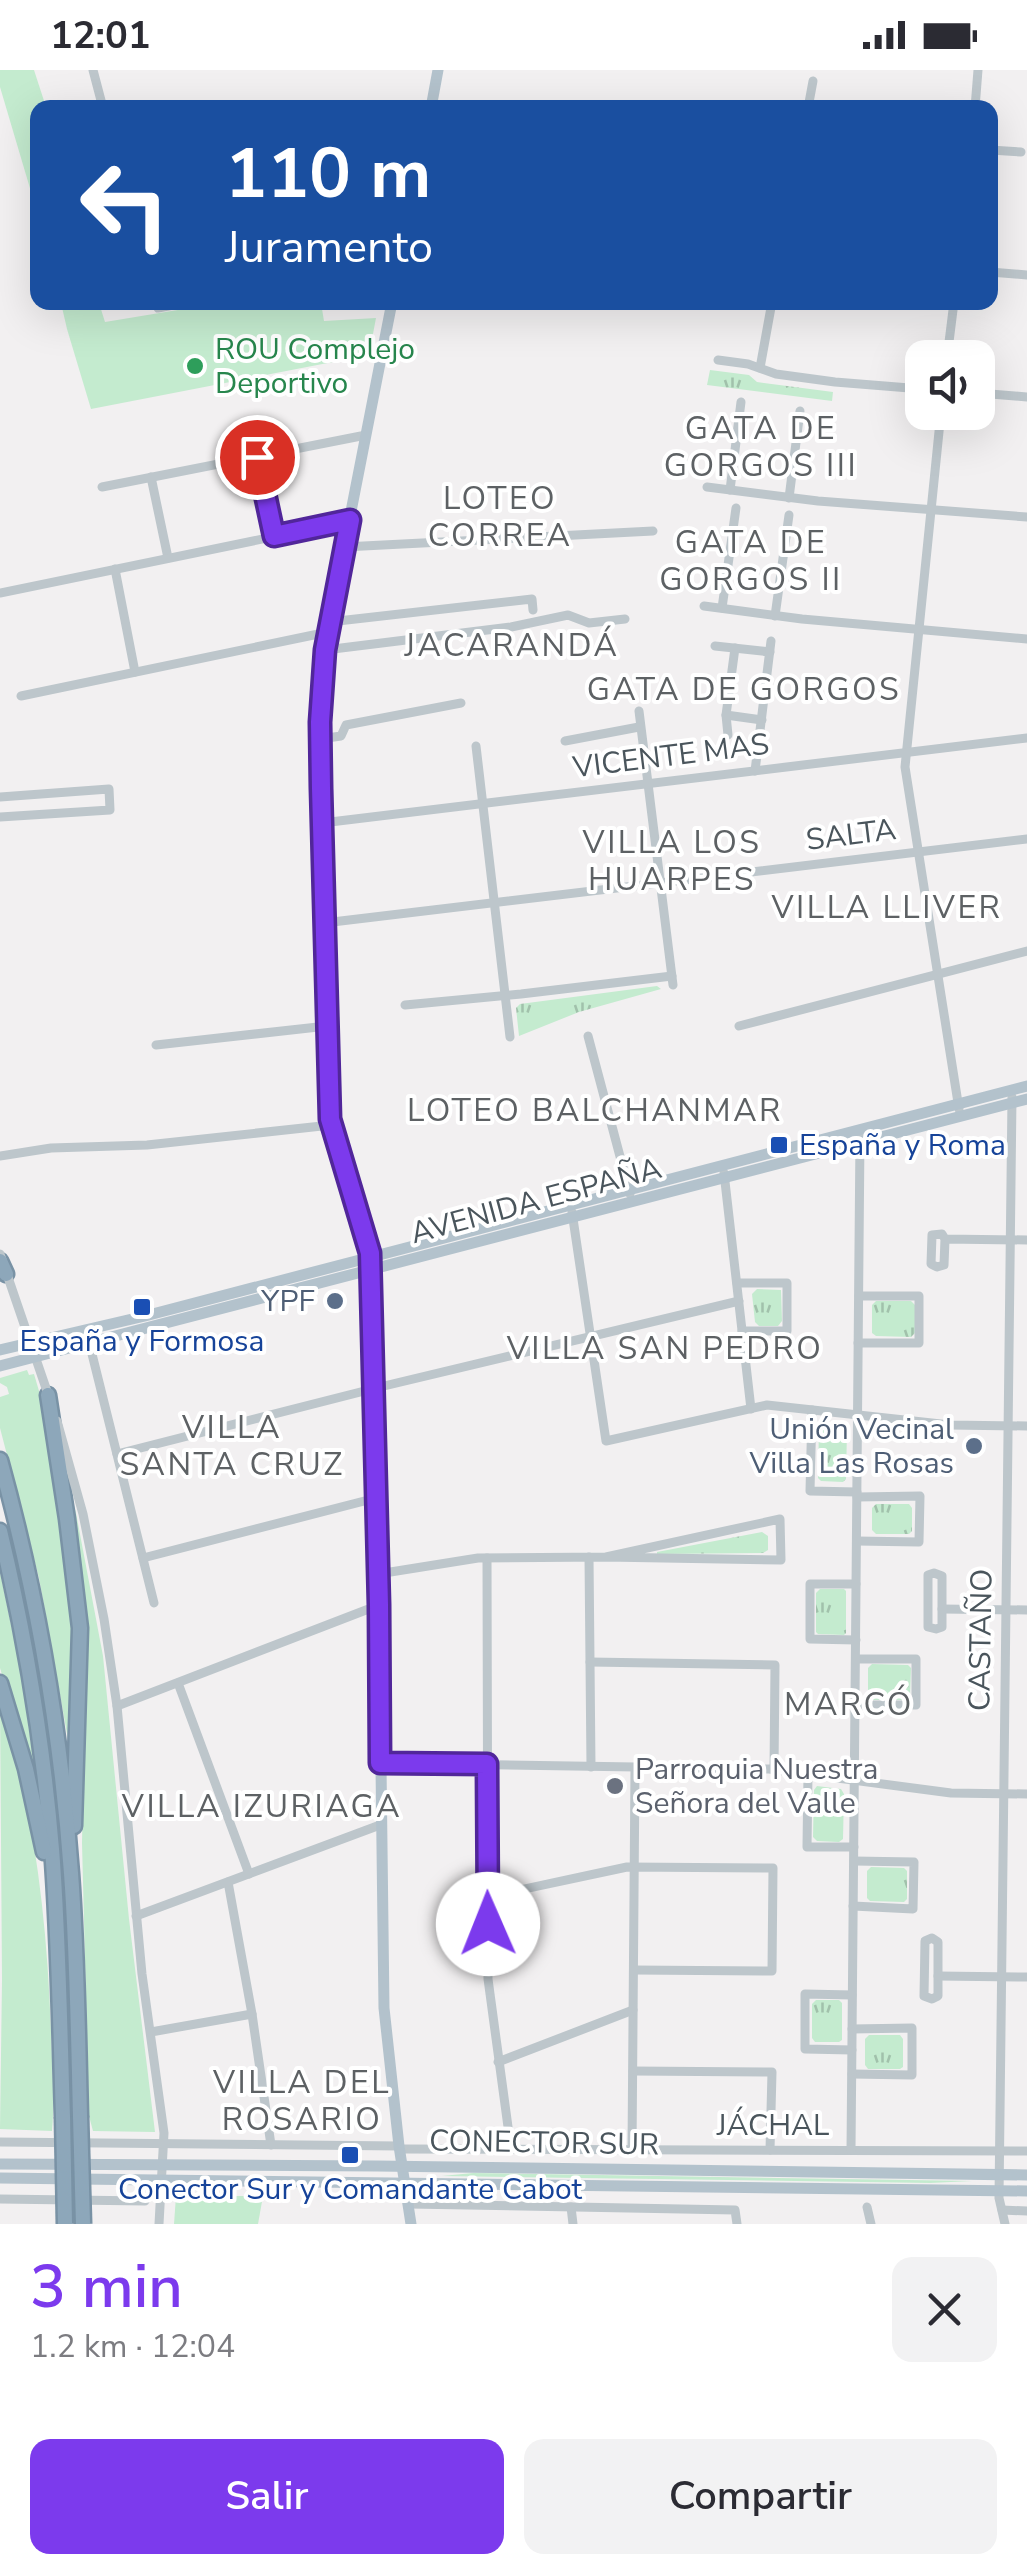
<!DOCTYPE html>
<html lang="es">
<head>
<meta charset="utf-8">
<style>
  body { margin:0; font-family:"Nunito Sans",sans-serif; background:#f2f2f3; color:#2b2b33; height:100vh; display:flex; flex-direction:column; font-size:38px; white-space:nowrap }
  * { box-sizing:border-box; margin:0 }
  p { font-size:32px; color:#7c7c81 }
  .icon { flex:none; width:55px; height:55px; fill:none; stroke:currentColor; stroke-width:2; stroke-linecap:round; stroke-linejoin:round }
  .map { position:relative; height:2154px; overflow:hidden }
  .drawer { display:flex; flex-direction:column; background:#fff; flex:1 }
  .drawer>* { flex:none }
  .guide { position:absolute; left:30px; top:30px; width:968px; height:210px; border-radius:20px; box-shadow:0 10px 40px #0002; background:#1a4fa0; color:#fff; overflow:hidden }
  .buttons { position:absolute; left:905px; top:270px; display:grid; gap:20px }
  .buttons a { display:grid; place-items:center; width:90px; height:90px; border-radius:20px; background:#fff; box-shadow:0 10px 40px #0002; font-size:50px }
  .pin { position:absolute; display:grid; place-items:center; width:85px; height:85px; color:#fff; margin:-42px; border:5px solid #fff; border-radius:50%; box-shadow:0 2px 10px #0007 }
  .me { position:absolute; width:110px; margin:-55px; rotate:359deg; stroke-linejoin:round; filter:drop-shadow(0 0 8px #0008) }
  .turn { display:flex; align-items:center; gap:35px; height:210px; padding:0 30px; font-size:45px }
  .turn .icon { width:130px; height:130px; stroke-width:2.5 }
  .turn b { display:block; font-size:70px; line-height:85px }
  .round { display:grid; place-items:center; flex:none; width:105px; height:105px; border-radius:20px; background:#f2f2f3 }
  .headline { display:flex; align-items:center; justify-content:space-between; height:170px; padding:0 30px }
  h1 { font-size:60px; font-weight:600; line-height:75px; color:#7c3aed }
  .button { display:flex; gap:20px; margin-top:auto; padding:20px 30px }
  .button a { flex:1; height:115px; border-radius:20px; background:#7c3aed; color:#fff; font-size:40px; font-weight:600; line-height:115px; text-align:center }
  .button a+a { background:#f2f2f3; color:#2b2b33 }
  .status { display:flex; justify-content:space-between; align-items:center; height:70px; padding:0 50px; background:#fff; direction:ltr }
  .status svg { height:28px; fill:currentColor }
  .map>svg:first-child { display:block }
</style>
</head>
<body>
<div class="status"><b>12:01</b><svg viewBox="0 0 49 12"><path d="M0 12V9h3v3zM5 12V6h3v6zM10 12V3h3v9zM15 12V0h3v12zM26 1h20v11H26zM47 4h2v5h-2z"/></svg></div>
<div class="map">
<svg width="1027" height="2154" viewBox="0 0 1027 2154">
  <defs>
    <pattern id="park-tufts" width="24" height="20" patternUnits="userSpaceOnUse" patternTransform="scale(2.5)"><rect width="24" height="20" fill="#c4ebcf"/><path d="M3 7l-1-3M5 7V3M7 7l1-3M15 17l-1-3M17 17v-4M19 17l1-3" fill="none" stroke="#a1c1ab"/></pattern>
  </defs>
  <rect width="100%" height="100%" fill="#f2f0f1"/>
  <g fill="#c4ebcf">
    <path d="M0,0H34L46,37L38,38L37,142L0,17Z"/>
    <path d="M220,233H321L324,251L376,248L369,285L91,339L67,259L61,233H99L105,252Z"/>
    <path d="M27,1300L29,1305L34,1304L47,1348L75,1550L71,1686L39,1508L0,1358V1327L9,1324L7,1317L0,1313V1308Z"/>
    <path d="M70,1420L76,1443L103,1586L129,1849L155,2062L93,2061L89,2046L82,1773L86,1568Z"/>
    <path d="M0,1502L21,1602L38,1723L0,1598Z"/>
    <path d="M0,1629C34,1738 47,1848 51,1962C52,1994 55,2028 52,2061L0,2059L2,1910Z"/>
    <path d="M473,2103L972,2111L930,2113L442,2106Z"/>
    <path d="M176,2126H263L258,2154H174Z"/>
  </g>
  <g fill="url(#park-tufts)">
    <path d="M710,300L749,305L757,312L833,322L832,331L707,315Z"/>
    <path d="M657,916L661,919L579,942L519,966L516,938L520,934Z"/>
    <path d="M757,1219L781,1220L782,1251L778,1256H759L755,1252L752,1224Z"/>
    <path d="M876,1231H911L915,1235V1263L911,1267L876,1266L872,1263V1235Z"/>
    <path d="M822,1353L844,1356L847,1359L846,1409L843,1412L821,1411L818,1408L819,1356Z"/>
    <path d="M876,1434H909L912,1438V1461L909,1464H876L872,1460V1438Z"/>
    <path d="M762,1462L768,1466V1480L763,1483L657,1484V1482Z"/>
    <path d="M820,1519H844L846,1521V1563L844,1565L818,1564L816,1562V1523Z"/>
    <path d="M872,1594L908,1595L911,1598L910,1626L906,1630H872L868,1625V1598Z"/>
    <path d="M817,1716L841,1719L844,1724L843,1769L839,1772L817,1771L813,1767L814,1720Z"/>
    <path d="M871,1797L904,1798L907,1801V1829L904,1832L870,1831L867,1828V1801Z"/>
    <path d="M816,1930H839L842,1933V1970L839,1972H815L812,1968V1934Z"/>
    <path d="M869,1965H900L903,1969V1997L900,1999H868L865,1995V1969Z"/>
  </g>
  <g fill="none" stroke-linecap="round" stroke-linejoin="round">
    <defs>
      <g id="highway">
        <path d="M0,1191L6,1204"/>
        <path d="M48,1325L67,1449L80,1558L74,1756"/>
        <path d="M0,1390C37,1524 61,1663 71,1803C77,1884 78,1965 80,2046"/>
        <path d="M0,1461C25,1565 43,1672 52,1779C59,1868 60,1957 63,2047"/>
        <path d="M0,1613L26,1699L44,1782"/>
      </g>
    </defs>
    <use href="#highway" stroke="#7992a5" stroke-width="19"/>
    <g stroke="#bdc6cb" stroke-width="9">
      <path d="M93,0L103,38"/>
      <path d="M808,38L813,11"/>
      <path d="M975,38L978,0"/>
      <path d="M990,80L1021,82"/>
      <path d="M990,202L1027,205"/>
      <path d="M156,232L158,238L189,232"/>
      <path d="M947,288L954,232"/>
      <path d="M718,290L748,294L776,304L835,312L922,319"/>
      <path d="M760,298L772,232"/>
      <path d="M978,323L1027,327"/>
      <path d="M941,342L905,697L959,1039"/>
      <path d="M257,387L273,466"/>
      <path d="M151,407L168,488"/>
      <path d="M102,417L366,365"/>
      <path d="M707,417L818,431L1027,447"/>
      <path d="M730,420L741,332"/>
      <path d="M789,428L800,341"/>
      <path d="M344,477L653,461"/>
      <path d="M115,499L135,602"/>
      <path d="M0,523L350,451"/>
      <path d="M704,536L802,549L1027,569"/>
      <path d="M722,538L736,438"/>
      <path d="M775,546L789,445"/>
      <path d="M329,552L532,529L533,540"/>
      <path d="M715,576L770,582"/>
      <path d="M325,580L511,557L568,545L589,553L625,549"/>
      <path d="M21,626L328,562"/>
      <path d="M639,641L673,915"/>
      <path d="M726,645L762,650"/>
      <path d="M728,665L726,645L735,578"/>
      <path d="M320,669L341,666L346,655L461,633"/>
      <path d="M565,671L639,657"/>
      <path d="M476,676L510,967"/>
      <path d="M755,701L771,571"/>
      <path d="M0,727L109,719L110,740L0,747"/>
      <path d="M322,753L1027,668"/>
      <path d="M324,853L1027,769"/>
      <path d="M405,935L521,924L672,906"/>
      <path d="M739,956L1027,881"/>
      <path d="M588,966L630,1124"/>
      <path d="M156,975L327,956"/>
      <path d="M0,1086L51,1078L147,1075L331,1055"/>
      <path d="M724,1103L751,1339"/>
      <path d="M572,1142L606,1371L767,1335L950,1355L1027,1356"/>
      <path d="M945,1169L944,1195L937,1197L931,1194L932,1165L942,1164L945,1169L1027,1170"/>
      <path d="M0,1184L49,1327"/>
      <path d="M737,1213H787V1261H742"/>
      <path d="M88,1268L154,1533"/>
      <path d="M858,1273H919V1226H859"/>
      <path d="M812,1340L810,1421L857,1422"/>
      <path d="M57,1351L83,1444L104,1549L117,1636L142,1904L164,2063L159,2154"/>
      <path d="M117,1384L384,1316L739,1231"/>
      <path d="M857,1471L919,1472L920,1426L857,1427"/>
      <path d="M589,1487L591,1697"/>
      <path d="M143,1488L376,1428"/>
      <path d="M487,1488L488,1909L511,2079"/>
      <path d="M934,1503L942,1506V1557L936,1559L928,1557V1505Z"/>
      <path d="M378,1504L478,1488L606,1487L781,1490L780,1449L606,1487"/>
      <path d="M942,1539L1027,1540"/>
      <path d="M856,1570L810,1569V1514H856"/>
      <path d="M590,1592L775,1595L774,1700"/>
      <path d="M178,1613L249,1804"/>
      <path d="M855,1635H916V1589H856"/>
      <path d="M117,1636L379,1535"/>
      <path d="M380,1693L769,1699L951,1723L1027,1724"/>
      <path d="M808,1704L807,1777H854"/>
      <path d="M228,1812L252,1944L271,2075"/>
      <path d="M487,1827L627,1797L773,1798L772,1901L634,1900"/>
      <path d="M853,1836L913,1839L914,1792L854,1791"/>
      <path d="M136,1846L380,1755"/>
      <path d="M932,1868L938,1872V1926L932,1929L924,1926L925,1871Z"/>
      <path d="M938,1906L1027,1907"/>
      <path d="M151,1962L252,1944"/>
      <path d="M852,1980L805,1979V1924L852,1925"/>
      <path d="M498,1992L633,1940"/>
      <path d="M633,2001L772,2002L770,2080"/>
      <path d="M852,2004L912,2005V1958L852,1959"/>
      <path d="M0,2072L399,2076"/>
      <path d="M399,2079L1027,2081"/>
      <path d="M632,2080L635,1698"/>
      <path d="M851,2080L860,1066"/>
      <path d="M0,2129L145,2131"/>
      <path d="M409,2134L735,2140L737,2154"/>
      <path d="M571,2137L573,2154"/>
      <path d="M867,2137L871,2154"/>
      <path d="M1002,2140L1027,2141"/>
      <path d="M1005,2154L999,2128L1012,1027"/>
    </g>
    <g stroke="#b3c2cc" stroke-width="11">
      <path d="M431,38L438,0"/>
      <path d="M392,232L327,564L320,683L329,1049L370,1183L379,1535L384,1938L399,2076L411,2154"/>
      <path d="M0,1280L145,1246L1027,1016"/>
      <path d="M0,1296L1027,1029"/>
      <path d="M0,2094L377,2096L1027,2105"/>
      <path d="M0,2108L1027,2121"/>
    </g>
    <use href="#highway" stroke="#8da7ba" stroke-width="14"/>
    <defs>
      <g id="highway-bridge">
        <path d="M80,2046L83,2154"/>
        <path d="M63,2047L65,2154"/>
      </g>
    </defs>
    <use href="#highway-bridge" stroke="#7992a5" stroke-width="19" stroke-linecap="butt"/>
    <use href="#highway-bridge" stroke="#8da7ba" stroke-width="14"/>
  </g>
  <g fill="none" stroke-linecap="round" stroke-linejoin="round">
    <defs>
      <path id="route" d="M257,387L274,466L350,450L325,580L320,652L321,718L330,1049L370,1183L379,1535L380,1693L487,1694L488,1854"/>
    </defs>
    <use href="#route" stroke="#51269a" stroke-width="25"/>
    <use href="#route" stroke="#7c3aed" stroke-width="18"/>
  </g>
  <circle fill="#2e9e5b" stroke="#fff" stroke-width="4" cx="195" cy="296" r="10"/>
  <g fill="#1a4fb4" stroke="#fff" stroke-width="4">
    <rect x="769" y="1065" width="20" height="20" rx="5"/>
    <rect x="132" y="1227" width="20" height="20" rx="5"/>
    <rect x="340" y="2075" width="20" height="20" rx="5"/>
  </g>
  <g fill="#5c6f8a" stroke="#fff" stroke-width="4">
    <circle cx="335" cy="1231" r="10"/>
    <circle cx="974" cy="1376" r="10"/>
  </g>
  <circle fill="#6b7280" stroke="#fff" stroke-width="4" cx="615" cy="1716" r="10"/>
  <g text-anchor="middle" dominant-baseline="central" stroke-width="8" stroke-linejoin="round" paint-order="stroke">
    <g font-size="30" fill="#27864d" stroke="#fff" text-anchor="start">
      <text x="215" y="279">ROU Complejo<tspan x="215" dy="34">Deportivo</tspan></text>
    </g>
    <g font-size="30" fill="#4a555c" stroke="#fff">
      <text transform="translate(671 686) rotate(-7)">VICENTE MAS</text>
      <text transform="translate(851 765) rotate(-7)">SALTA</text>
      <text transform="translate(536 1131) rotate(-15)">AVENIDA ESPAÑA</text>
      <text transform="translate(981 1570) rotate(-89)">CASTAÑO</text>
      <text x="773" y="2055">JÁCHAL</text>
      <text transform="translate(544 2073) rotate(1)">CONECTOR SUR</text>
    </g>
    <g font-size="30" fill="#164399" stroke="#fff">
      <text x="799" y="1075" text-anchor="start">España y Roma</text>
      <text x="142" y="1271">España y Formosa</text>
      <text x="350" y="2119">Conector Sur y Comandante Cabot</text>
    </g>
    <g font-size="30" fill="#4e5e75" stroke="#fff" text-anchor="end">
      <text x="315" y="1231">YPF</text>
      <text x="954" y="1359">Unión Vecinal<tspan x="954" dy="34">Villa Las Rosas</tspan></text>
    </g>
    <g font-size="30" fill="#5b616d" stroke="#fff" text-anchor="start">
      <text x="635" y="1699">Parroquia Nuestra<tspan x="635" dy="34">Señora del Valle</tspan></text>
    </g>
    <g font-size="32" letter-spacing="2.5" fill="#5d6164" stroke="#fff">
      <text x="761" y="358">GATA DE<tspan x="761" dy="37">GORGOS III</tspan></text>
      <text x="500" y="428">LOTEO<tspan x="500" dy="37">CORREA</tspan></text>
      <text x="751" y="472">GATA DE<tspan x="751" dy="37">GORGOS II</tspan></text>
      <text x="512" y="575">JACARANDÁ</text>
      <text x="744" y="619">GATA DE GORGOS</text>
      <text x="672" y="772">VILLA LOS<tspan x="672" dy="37">HUARPES</tspan></text>
      <text x="887" y="837">VILLA LLIVER</text>
      <text x="595" y="1040">LOTEO BALCHANMAR</text>
      <text x="665" y="1278">VILLA SAN PEDRO</text>
      <text x="232" y="1357">VILLA<tspan x="232" dy="37">SANTA CRUZ</tspan></text>
      <text x="849" y="1634">MARCÓ</text>
      <text x="262" y="1736">VILLA IZURIAGA</text>
      <text x="302" y="2012">VILLA DEL<tspan x="302" dy="37">ROSARIO</tspan></text>
    </g>
  </g>
</svg>
<div class="buttons">
<a><svg class="icon" aria-label="sound" viewBox="0 0 24 24"><path d="M4 9h4l5-4v14l-5-4H4zM17 9q2 3 0 6"/></svg></a>
</div>
<div class="pin" style="left:257px;top:387px;background:#d93025"><svg class="icon" aria-label="arrive" viewBox="0 0 24 24"><path d="M6 21V4h12l-3 4 3 4H6"/></svg></div>
<svg class="me" style="left:488px;top:1854px" viewBox="-20 -20 40 40"><circle r="19" fill="#fff"/><path d="M0-13L10 11 0 6-10 11z" fill="#7c3aed"/></svg>
<div class="guide">
<div class="turn"><svg class="icon" aria-label="left" viewBox="0 0 24 24"><path d="M17 20v-9H6M10 6l-5 5 5 5"/></svg><div><b>110 m</b>Juramento</div></div>
</div>
</div>
<section class="drawer">
<div class="headline"><div><h1>3 min</h1><p>1.2 km · 12:04</p></div><a class="round"><svg class="icon" aria-label="close" viewBox="0 0 24 24"><path d="M6 6l12 12M18 6L6 18"/></svg></a></div>
<div class="button"><a>Salir</a><a>Compartir</a></div>
</section>
</body>
</html>
